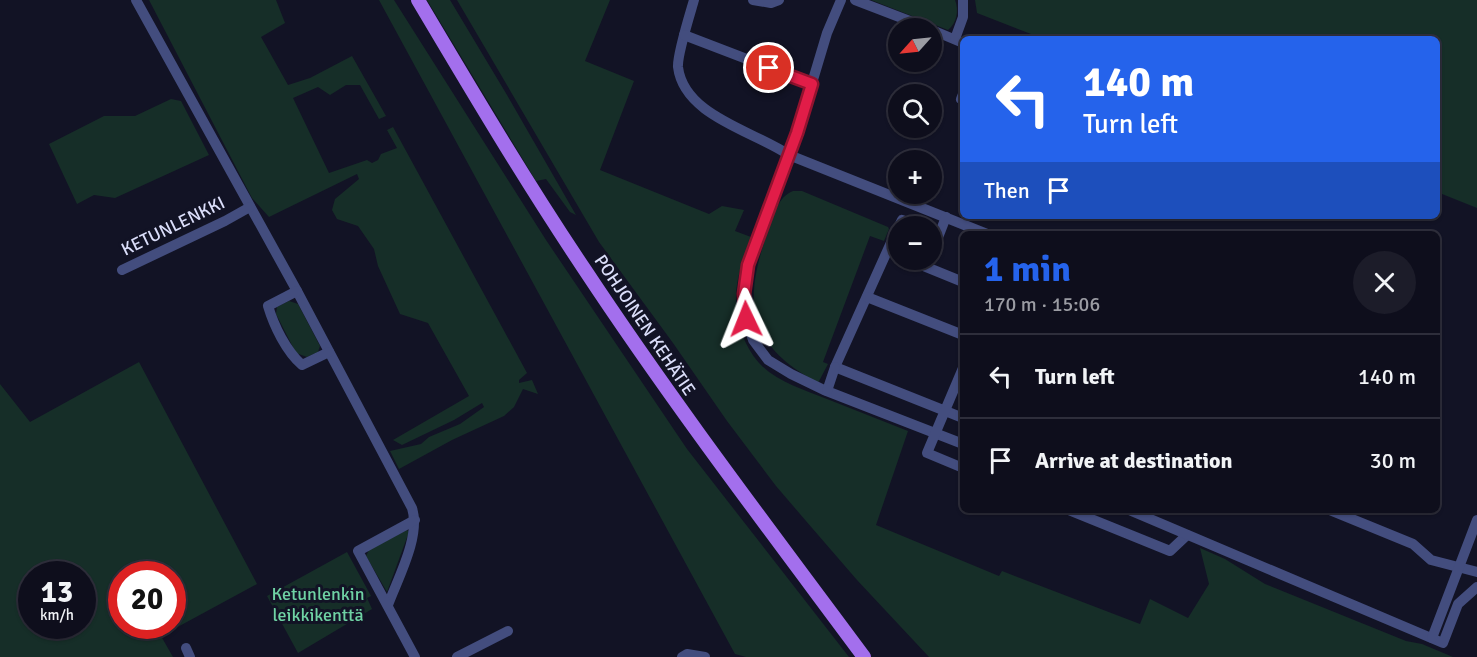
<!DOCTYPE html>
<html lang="en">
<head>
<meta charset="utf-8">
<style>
  body { margin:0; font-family:Signika,sans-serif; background:#1c1c29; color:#f1f3f6; height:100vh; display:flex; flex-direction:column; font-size:22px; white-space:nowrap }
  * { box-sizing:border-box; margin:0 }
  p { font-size:20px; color:#9b9ca3 }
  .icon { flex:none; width:33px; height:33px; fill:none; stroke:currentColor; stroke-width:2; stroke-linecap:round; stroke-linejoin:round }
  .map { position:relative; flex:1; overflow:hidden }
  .panel { position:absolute; left:960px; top:231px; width:480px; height:282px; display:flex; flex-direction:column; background:#0e0e1c; border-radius:9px; box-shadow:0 2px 4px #0004,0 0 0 2px #2e2e3b }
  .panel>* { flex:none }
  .top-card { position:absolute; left:960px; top:36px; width:480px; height:183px; border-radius:9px; box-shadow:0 2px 4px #0004,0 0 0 2px #2e2e3b; background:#2563eb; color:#fff; overflow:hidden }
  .needle { width:39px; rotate:243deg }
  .buttons { position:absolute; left:888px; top:18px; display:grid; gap:12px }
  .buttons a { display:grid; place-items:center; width:54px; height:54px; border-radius:50%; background:#0e0e1c; box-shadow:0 2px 4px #0004,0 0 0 2px #2e2e3b; font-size:30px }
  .speed { position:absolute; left:18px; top:561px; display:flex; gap:12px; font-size:30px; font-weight:700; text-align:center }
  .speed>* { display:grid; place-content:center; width:78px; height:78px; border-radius:50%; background:#0e0e1c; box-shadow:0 2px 4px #0004,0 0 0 2px #2e2e3b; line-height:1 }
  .speed small { font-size:15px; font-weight:400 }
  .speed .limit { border:9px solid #d22; background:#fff; color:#111 }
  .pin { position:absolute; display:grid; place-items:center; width:51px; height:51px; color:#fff; margin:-26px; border:3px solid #fff; border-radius:50%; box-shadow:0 2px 6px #0007 }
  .me { position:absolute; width:66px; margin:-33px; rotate:358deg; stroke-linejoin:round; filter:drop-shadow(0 0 4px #0008) }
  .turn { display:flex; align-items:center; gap:21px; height:126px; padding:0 24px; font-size:27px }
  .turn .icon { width:78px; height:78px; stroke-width:2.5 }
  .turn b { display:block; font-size:42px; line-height:51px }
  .then { display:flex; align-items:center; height:57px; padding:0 24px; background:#0003; gap:12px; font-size:22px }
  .round { display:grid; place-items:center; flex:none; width:63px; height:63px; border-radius:32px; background:#1c1c29 }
  .summary { display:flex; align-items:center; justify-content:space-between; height:102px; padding:0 24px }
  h1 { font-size:36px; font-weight:700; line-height:45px; color:#2563eb }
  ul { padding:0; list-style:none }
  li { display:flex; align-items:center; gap:18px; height:84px; padding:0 24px; border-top:2px solid #2e2e3b }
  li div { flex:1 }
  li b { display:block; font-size:22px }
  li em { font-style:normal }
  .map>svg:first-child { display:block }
</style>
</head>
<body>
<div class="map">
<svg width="1477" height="657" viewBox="0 0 1477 657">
  <rect width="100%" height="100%" fill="#121325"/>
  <g fill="#162e28" fill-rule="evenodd">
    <path d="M149,0H276L285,23L261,37L288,85L310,78L352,56L386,116L379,119L360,85H346L330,95L318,87L293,98L329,173L367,160L372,163L378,160L381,154L397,148L387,130L393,127L527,373L519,380V383L532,380L538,394L523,389L514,407L504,416L452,440L399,469L390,451L421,444L429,437L460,424L484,407L482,403L454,420L402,445L393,440L469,396L428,323L400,314L378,266L374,249L358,226L337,219L332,210L335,199L359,179L357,174L269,217L252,198Z"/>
    <path d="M379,0H394L546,240L687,449L849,657H746L735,654Z"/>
    <path d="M427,0H450L507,95L576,215L570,212L546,179L536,181Z"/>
    <path d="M457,0H610L585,61L634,81L600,170L709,214L722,206L744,210L735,231L751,237C744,257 736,277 736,299C735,322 746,350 762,366C780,383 805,390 827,399C854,410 881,420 908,431L876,525L999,576L1002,571L1140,624L1150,599L1188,618L1209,584L1200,548L1225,559L1265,584L1406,641L1422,644L1453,657H929L857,580L806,521L776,486L727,421L673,343L599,242Z"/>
    <path d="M871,0H955C959,10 957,23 948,30Z"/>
    <path d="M975,0H1477V208L1437,192V39H1044L977,13Z"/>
    <path d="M171,99L181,101L209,155L115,198L94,195L77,204L49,144L104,116H135Z"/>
    <path d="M793,191H802L888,227L889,229L884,241L870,236L823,362L828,364L818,383C745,343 743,301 769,228C774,214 778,197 793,191Z"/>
    <path d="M289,301L298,304L320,346L318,352L307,357L296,353L276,314L277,307Z"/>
    <path d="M139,362L257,584L161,636L173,657H0V384L30,422ZM32,574H82V626H32ZM122,574H172V626H122Z"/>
    <path d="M407,530L409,532L387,592L366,556L369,550Z"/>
    <path d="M347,552L371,596L367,598L372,609L298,653L267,596Z"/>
  </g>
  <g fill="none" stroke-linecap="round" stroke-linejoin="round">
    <g stroke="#434d7e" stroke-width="10">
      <path d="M136,0L297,291L412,508C421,536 398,578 388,605"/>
      <path d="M694,0C690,14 677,55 678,67C684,116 754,131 789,155L987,234"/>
      <path d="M753,0L771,3L779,0"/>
      <path d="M841,0L827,33L797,133L748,265L744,294L746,319L753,340L768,360L791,374L824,390L963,444"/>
      <path d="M855,0L928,28"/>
      <path d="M932,30L963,43"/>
      <path d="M684,35L812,84"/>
      <path d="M955,39L963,17V0"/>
      <path d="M963,94L961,99L963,100"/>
      <path d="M899,226L902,220L918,226"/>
      <path d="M898,227L835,367L963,418"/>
      <path d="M932,232L939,235L946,217"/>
      <path d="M909,260L963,282"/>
      <path d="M122,270L225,221L250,207"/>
      <path d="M297,291L268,306C274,326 286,351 302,365L329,352"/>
      <path d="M867,297L963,335"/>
      <path d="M963,368L927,453L963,468"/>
      <path d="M827,391L835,367"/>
      <path d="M1069,510L1170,551L1187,535"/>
      <path d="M1129,510L1443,643L1458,604L1477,587"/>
      <path d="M1330,510L1413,544L1431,560L1477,572"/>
      <path d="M1432,638L1477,520"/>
      <path d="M186,648L190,657"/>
      <path d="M415,657L358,551L415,520"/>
      <path d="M457,657L508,631"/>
      <path d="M682,657L687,654L705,657"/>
    </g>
    <path stroke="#a36fed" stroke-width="14" d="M418,0C472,91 526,182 585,270C673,403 769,529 864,657"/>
  </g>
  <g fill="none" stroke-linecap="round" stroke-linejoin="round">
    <defs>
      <path id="route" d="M746,319L744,294L748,265L797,133L812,84L769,68"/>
    </defs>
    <use href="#route" stroke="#92132f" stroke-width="15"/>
    <use href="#route" stroke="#e11d48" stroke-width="10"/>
  </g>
  <g text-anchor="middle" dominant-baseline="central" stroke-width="6" stroke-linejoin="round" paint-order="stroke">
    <g font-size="18" fill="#dbdefa" stroke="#121325">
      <text transform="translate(173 226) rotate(-26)">KETUNLENKKI</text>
      <text transform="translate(645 325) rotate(56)">POHJOINEN KEHÄTIE</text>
    </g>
    <g font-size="18" fill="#6fd2a4" stroke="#121325">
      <text x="318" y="594">Ketunlenkin<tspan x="318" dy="21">leikkikenttä</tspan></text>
    </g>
  </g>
</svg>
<div class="buttons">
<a><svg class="needle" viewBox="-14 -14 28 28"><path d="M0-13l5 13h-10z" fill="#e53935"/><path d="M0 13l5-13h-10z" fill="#9b9ca3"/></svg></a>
<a><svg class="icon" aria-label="search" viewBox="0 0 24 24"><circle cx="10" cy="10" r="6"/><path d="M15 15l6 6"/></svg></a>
<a>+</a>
<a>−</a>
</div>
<div class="speed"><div>13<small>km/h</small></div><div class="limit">20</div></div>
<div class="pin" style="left:769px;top:68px;background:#d93025"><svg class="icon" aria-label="arrive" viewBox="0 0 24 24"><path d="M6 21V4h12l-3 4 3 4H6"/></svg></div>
<svg class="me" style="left:746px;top:319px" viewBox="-20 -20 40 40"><path d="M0-17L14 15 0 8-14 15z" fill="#e11d48" stroke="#fff" stroke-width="4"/></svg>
<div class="top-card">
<div class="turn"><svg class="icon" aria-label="left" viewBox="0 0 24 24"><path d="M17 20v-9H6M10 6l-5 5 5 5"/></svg><div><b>140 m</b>Turn left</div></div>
<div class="then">Then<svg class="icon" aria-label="arrive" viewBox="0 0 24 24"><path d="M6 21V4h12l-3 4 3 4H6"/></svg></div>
</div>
<section class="panel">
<div class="summary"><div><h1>1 min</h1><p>170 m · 15:06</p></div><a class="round"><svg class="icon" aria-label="close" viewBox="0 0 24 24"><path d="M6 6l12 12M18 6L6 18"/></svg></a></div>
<ul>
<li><svg class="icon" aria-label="left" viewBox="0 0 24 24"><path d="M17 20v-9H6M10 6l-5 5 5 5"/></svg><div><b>Turn left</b></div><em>140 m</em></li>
<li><svg class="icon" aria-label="arrive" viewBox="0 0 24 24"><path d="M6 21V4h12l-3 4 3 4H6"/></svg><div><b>Arrive at destination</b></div><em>30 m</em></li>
</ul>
</section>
</div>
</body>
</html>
